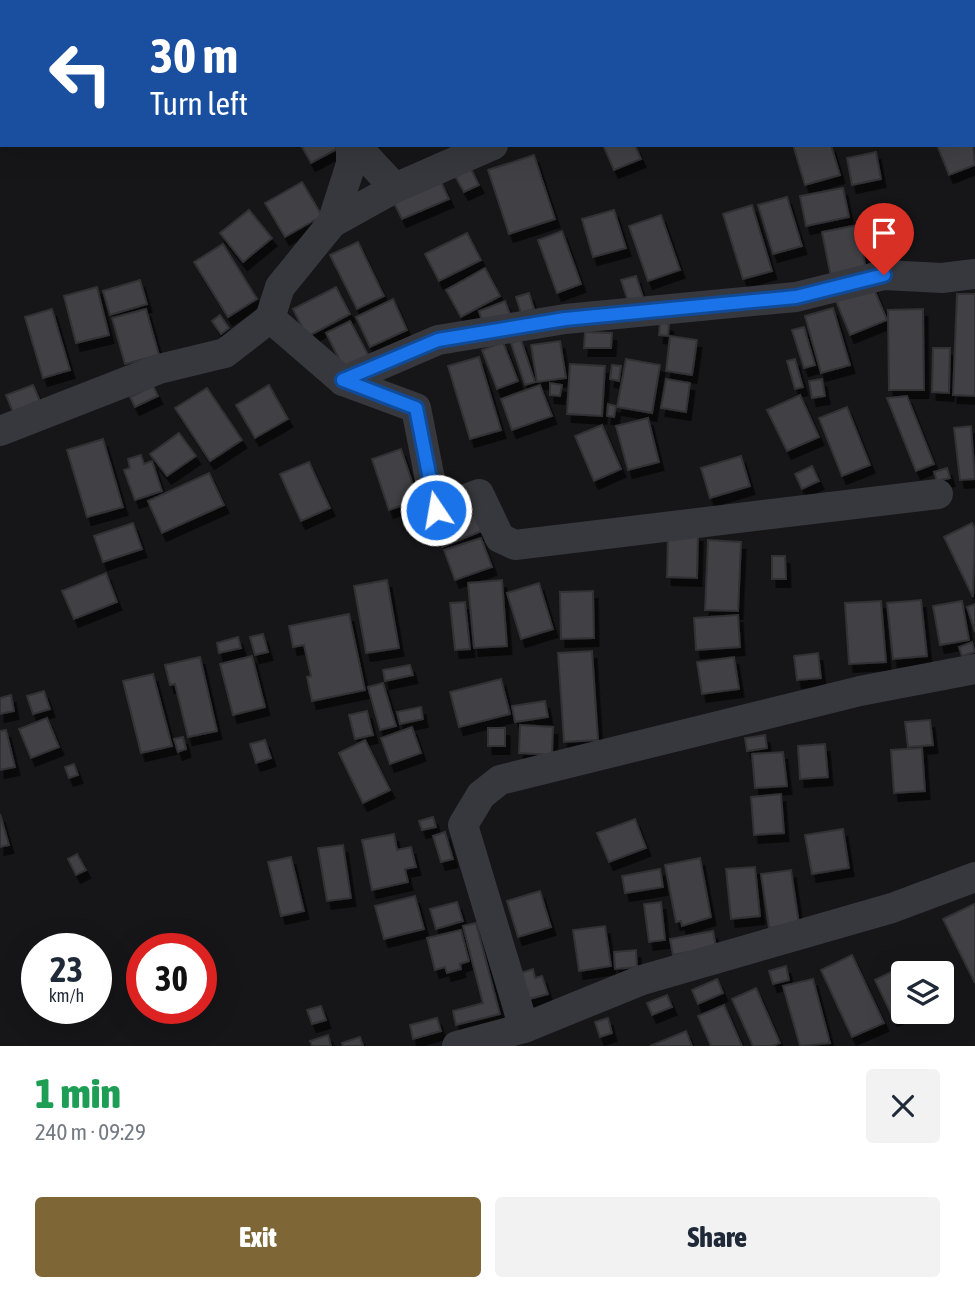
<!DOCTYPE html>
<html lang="en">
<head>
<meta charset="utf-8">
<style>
  body { margin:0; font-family:"Asap Condensed",sans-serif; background:#f2f2f3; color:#1f2937; height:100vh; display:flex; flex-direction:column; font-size:26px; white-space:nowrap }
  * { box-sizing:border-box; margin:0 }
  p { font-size:23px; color:#747a83 }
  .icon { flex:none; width:38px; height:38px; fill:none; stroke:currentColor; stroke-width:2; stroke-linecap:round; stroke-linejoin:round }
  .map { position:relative; height:1046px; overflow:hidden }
  .details { display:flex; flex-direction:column; background:#fff; flex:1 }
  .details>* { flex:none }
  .guide { position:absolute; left:0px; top:0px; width:976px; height:147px; box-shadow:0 7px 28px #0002; background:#1a4fa0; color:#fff; overflow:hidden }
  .fabs { position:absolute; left:891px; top:961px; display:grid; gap:14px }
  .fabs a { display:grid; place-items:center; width:63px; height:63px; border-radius:7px; background:#fff; box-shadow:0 7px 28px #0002; font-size:35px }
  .speed { position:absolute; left:21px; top:933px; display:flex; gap:14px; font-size:35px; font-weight:700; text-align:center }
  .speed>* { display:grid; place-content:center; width:91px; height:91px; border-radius:50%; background:#fff; box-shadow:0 7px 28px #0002; line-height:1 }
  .speed small { font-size:18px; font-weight:400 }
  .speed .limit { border:10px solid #d22; background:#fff; color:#111 }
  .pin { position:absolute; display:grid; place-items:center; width:60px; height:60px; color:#fff; margin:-72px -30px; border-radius:50% 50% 50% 0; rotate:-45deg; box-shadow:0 0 7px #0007 }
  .pin .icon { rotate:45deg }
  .me { position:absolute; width:77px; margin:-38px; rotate:348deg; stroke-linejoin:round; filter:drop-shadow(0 0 5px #0008) }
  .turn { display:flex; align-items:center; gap:24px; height:147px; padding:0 35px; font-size:32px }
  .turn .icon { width:91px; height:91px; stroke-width:2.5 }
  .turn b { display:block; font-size:49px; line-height:60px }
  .round { display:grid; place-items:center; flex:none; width:74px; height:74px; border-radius:7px; background:#f2f2f3 }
  .headline { display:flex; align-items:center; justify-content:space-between; height:119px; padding:0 35px }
  h1 { font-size:42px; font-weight:800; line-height:52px; color:#1e9e55 }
  .button { display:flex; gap:14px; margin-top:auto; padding:14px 35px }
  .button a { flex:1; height:80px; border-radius:7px; background:#7e6636; color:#fff; font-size:28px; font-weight:800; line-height:80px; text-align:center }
  .button a+a { background:#f2f2f3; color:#1f2937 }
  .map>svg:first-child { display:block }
</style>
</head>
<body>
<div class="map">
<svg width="975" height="1046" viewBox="0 0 975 1046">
  <defs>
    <filter id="shadow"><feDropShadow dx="4.5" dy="8" stdDeviation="0" flood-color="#0009"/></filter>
  </defs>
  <rect width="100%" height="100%" fill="#161618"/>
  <g fill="#404145" stroke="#303034" stroke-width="2" filter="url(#shadow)">
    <path d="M444,0H492L493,2H445Z"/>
    <path d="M301,145H335L337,149L311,163Z"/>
    <path d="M603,145H635L641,159L614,170Z"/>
    <path d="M793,145H831L840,175L805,185Z"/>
    <path d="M937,145H973L975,165L949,175Z"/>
    <path d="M876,152L881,179L852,185L847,158Z"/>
    <path d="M534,155L555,219L509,234L488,170Z"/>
    <path d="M471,169L479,185L464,192L455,176Z"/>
    <path d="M302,182L322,216L285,237L265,203Z"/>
    <path d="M441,182L449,199L402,219L394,203Z"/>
    <path d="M843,188L849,217L806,226L800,196Z"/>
    <path d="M787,197L802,246L773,254L758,205Z"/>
    <path d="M752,205L772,271L743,279L723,214Z"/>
    <path d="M249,210L272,238L243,262L220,233Z"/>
    <path d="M614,210L626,248L593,257L582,219Z"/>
    <path d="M661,215L680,270L648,281L629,226Z"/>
    <path d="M858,225L866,270L831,277L822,232Z"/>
    <path d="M562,231L581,284L557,293L538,240Z"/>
    <path d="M467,233L481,260L439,281L425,254Z"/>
    <path d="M358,242L384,296L357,309L330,255Z"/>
    <path d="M223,244L257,299L228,317L194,262Z"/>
    <path d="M485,268L500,296L461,317L446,290Z"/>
    <path d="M636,276L644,300L629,304L621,280Z"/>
    <path d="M140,280L147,304L110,315L103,291Z"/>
    <path d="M871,282L887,320L850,335L834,296Z"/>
    <path d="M97,287L109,335L76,343L64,296Z"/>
    <path d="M336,287L350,314L307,337L293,309Z"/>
    <path d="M529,293L534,309L521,313L516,297Z"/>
    <path d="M957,294H975V396L953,395Z"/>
    <path d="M393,299L407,330L370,347L356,317Z"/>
    <path d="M505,301L510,314L483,324L479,311Z"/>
    <path d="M833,308L850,365L821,373L805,316Z"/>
    <path d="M52,309L70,370L43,378L25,317Z"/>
    <path d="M146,309L159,355L125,364L112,318Z"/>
    <path d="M923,309L924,390H889L888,310Z"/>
    <path d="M220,315L229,328L221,334L212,321Z"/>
    <path d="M350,321L371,360L346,373L326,333Z"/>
    <path d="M660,322L669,324L668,336L659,335Z"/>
    <path d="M804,327L815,365L804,368L792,330Z"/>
    <path d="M585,332L612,333L611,348H584Z"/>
    <path d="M670,336L697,340L692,375L666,371Z"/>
    <path d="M521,340L535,382L525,385L511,343Z"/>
    <path d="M560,341L566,378L537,382L531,345Z"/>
    <path d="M503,342L518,381L497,389L482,350Z"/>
    <path d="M933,348H950L949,393L932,392Z"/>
    <path d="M479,357L501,430L470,439L448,366Z"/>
    <path d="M626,359L660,365L652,413L617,407Z"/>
    <path d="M795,359L803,387L795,389L787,361Z"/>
    <path d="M570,364L605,366L602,416L567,414Z"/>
    <path d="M612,365L621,366L619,381L610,379Z"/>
    <path d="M666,379L690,383L686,412L661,408Z"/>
    <path d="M822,379L825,396L812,398L809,381Z"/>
    <path d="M550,383L562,385L560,396L550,395Z"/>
    <path d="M33,385L40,401L13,412L6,395Z"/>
    <path d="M269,385L288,419L255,438L236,405Z"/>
    <path d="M540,385L552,416L512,430L501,399Z"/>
    <path d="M153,386L158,396L135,407L130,397Z"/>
    <path d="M207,388L242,440L210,461L175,408Z"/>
    <path d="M800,395L819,437L787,451L767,410Z"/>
    <path d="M907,396L934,464L916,471L887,398Z"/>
    <path d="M608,404L616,406L614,417L607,416Z"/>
    <path d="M847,407L870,465L842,476L819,418Z"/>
    <path d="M648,418L659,462L628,470L616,426Z"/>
    <path d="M602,425L621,469L594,481L575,436Z"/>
    <path d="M971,426L975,479L960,480L954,428Z"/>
    <path d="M179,433L196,456L167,476L150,454Z"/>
    <path d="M103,439L123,507L87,517L67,450Z"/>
    <path d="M401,449L418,500L389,510L372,459Z"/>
    <path d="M141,455L144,464L152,461L162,491L135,500L124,470L130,468L128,459Z"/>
    <path d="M741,456L750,486L710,498L701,468Z"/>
    <path d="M309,462L330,508L301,521L280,474Z"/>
    <path d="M812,466L819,481L802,489L795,474Z"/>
    <path d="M947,468L950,478L937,481L934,472Z"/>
    <path d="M209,473L224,505L162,533L148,501Z"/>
    <path d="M475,514L482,531L442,547L435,530Z"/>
    <path d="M133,523L142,549L103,562L94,536Z"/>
    <path d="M972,523L975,529L973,597L944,537Z"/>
    <path d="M668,533L698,534L697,578L667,577Z"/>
    <path d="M481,538L492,567L455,580L444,550Z"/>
    <path d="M708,540L741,542L738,611L705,610Z"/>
    <path d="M772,556H785L786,579H772Z"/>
    <path d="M106,573L117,602L74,619L62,591Z"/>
    <path d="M387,580L399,648L366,653L354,586Z"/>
    <path d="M502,580L507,646L474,648L468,583Z"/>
    <path d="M539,583L553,629L521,639L507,593Z"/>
    <path d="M593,591L594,638L561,639L560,592Z"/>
    <path d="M921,600L927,656L893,659L887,603Z"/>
    <path d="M881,601L886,662L849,664L845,603Z"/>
    <path d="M962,601L969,640L940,645L933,606Z"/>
    <path d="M465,602L470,649L455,650L450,603Z"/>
    <path d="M975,604V632L967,607Z"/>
    <path d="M349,614L365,690L312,701L307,677L311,676L304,645L293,647L289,626Z"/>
    <path d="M738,615L740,647L696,650L694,618Z"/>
    <path d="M263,634L268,652L255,655L250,637Z"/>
    <path d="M238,637L241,648L219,653L217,643Z"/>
    <path d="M972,642L975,652L962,656L959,647Z"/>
    <path d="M592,651L598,740L564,742L558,653Z"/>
    <path d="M818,653L821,678L797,680L794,656Z"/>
    <path d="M252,656L265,707L233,715L220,664Z"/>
    <path d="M200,657L217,731L188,737L175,684L170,685L165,665Z"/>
    <path d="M734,657L739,689L702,694L697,662Z"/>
    <path d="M410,665L413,675L385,681L383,670Z"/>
    <path d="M153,674L172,746L141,753L123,681Z"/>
    <path d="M501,679L510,714L459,727L450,692Z"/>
    <path d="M383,683L396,726L380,730L368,687Z"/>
    <path d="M44,691L50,709L33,714L27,696Z"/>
    <path d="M11,695L14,711L0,714V698Z"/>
    <path d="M545,701L548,717L515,722L512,706Z"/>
    <path d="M421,707L423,719L400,724L397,712Z"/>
    <path d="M367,711L373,735L355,739L349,715Z"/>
    <path d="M47,718L59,747L31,758L19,729Z"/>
    <path d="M930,720L933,745L908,747L905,722Z"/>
    <path d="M520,725L553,727L552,755L519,753Z"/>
    <path d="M412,727L421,753L390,764L381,738Z"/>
    <rect x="488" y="728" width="17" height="18"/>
    <path d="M6,730L15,767L0,770V731Z"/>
    <path d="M765,735L767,748L747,751L745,738Z"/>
    <path d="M183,737L186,749L178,752L174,739Z"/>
    <path d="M265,740L271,758L256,763L250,744Z"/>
    <path d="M365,740L390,790L363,803L339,753Z"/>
    <path d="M825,744L828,777L800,779L798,746Z"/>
    <path d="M922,748L925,791L894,793L891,750Z"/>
    <path d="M783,752L787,786L755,788L752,754Z"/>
    <path d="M74,764L78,775L69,778L65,767Z"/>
    <path d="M781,794L784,833L754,835L751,797Z"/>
    <path d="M0,814L9,845L0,847Z"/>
    <path d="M433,817L436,827L422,830L419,821Z"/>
    <path d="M635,819L646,848L609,862L597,833Z"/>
    <path d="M843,829L849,868L812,874L805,835Z"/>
    <path d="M445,832L453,859L441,862L433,836Z"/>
    <path d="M394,834L397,850L411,847L416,867L405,869L408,882L372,890L362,840Z"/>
    <path d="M343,845L351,898L327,901L318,848Z"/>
    <path d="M77,854L86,870L76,875L68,859Z"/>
    <path d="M291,857L304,911L281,916L268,862Z"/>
    <path d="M700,858L711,917L682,926L681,921L676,922L665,865Z"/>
    <path d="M755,867L760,916L731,919L726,869Z"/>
    <path d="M660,869L663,887L625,893L622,876Z"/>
    <path d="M791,870L799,924L769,928L761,874Z"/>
    <path d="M540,891L551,927L518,937L507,901Z"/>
    <path d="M415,896L424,929L384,939L375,906Z"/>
    <path d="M457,902L463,921L436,929L430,909Z"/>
    <path d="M661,902L665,940L649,942L644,904Z"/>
    <path d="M974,904L975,906V983L943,919Z"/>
    <path d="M476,923L500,1014L456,1025L453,1011L483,1003L463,926Z"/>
    <path d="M605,926L611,966L579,971L573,930Z"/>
    <path d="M461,930L469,961L460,964L461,969L447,973L445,967L435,970L427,938Z"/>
    <path d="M713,931L716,947L673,955L670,939Z"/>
    <path d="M636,950L637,967L615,969L614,952Z"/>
    <path d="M852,955L884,1023L852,1037L821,970Z"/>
    <path d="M905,965L909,973H903V1012H908L893,1018L875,980Z"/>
    <path d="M786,966L789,980L773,984L769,971Z"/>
    <path d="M533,969L535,978L542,976L548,994L526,1000L518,974Z"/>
    <path d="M717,979L723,993L698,1004L692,990Z"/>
    <path d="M813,979L830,1043L800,1046L783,986Z"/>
    <path d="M756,988L780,1043L773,1046H753L732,999Z"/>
    <path d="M667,995L672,1007L652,1015L647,1003Z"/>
    <path d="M724,1005L742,1046H711L698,1016Z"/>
    <path d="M321,1006L326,1020L312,1024L307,1010Z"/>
    <path d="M437,1018L441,1031L413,1039L410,1025Z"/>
    <path d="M608,1018L612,1033L600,1037L595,1022Z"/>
    <path d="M686,1031L692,1046H650Z"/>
    <path d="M328,1035L331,1046H312L310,1041Z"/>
    <path d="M360,1037L363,1046H343L342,1043Z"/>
  </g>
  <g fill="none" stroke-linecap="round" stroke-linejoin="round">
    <g stroke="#37383d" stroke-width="30">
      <path d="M294,0L295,2"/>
      <path d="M581,0L582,2"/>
      <path d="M355,145L395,188"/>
      <path d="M332,223L351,164V145"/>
      <path d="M270,318L343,381L416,408L436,510L479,494L500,538L515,545L938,494"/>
      <path d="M343,381L438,340L565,319L796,297L884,275L942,278L975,274"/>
      <path d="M0,431L159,369L225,353L270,318L280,287L332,223L395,188L493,145"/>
      <path d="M524,1028L463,825L481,795L500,780L860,691L975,669"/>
      <path d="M457,1046L524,1028L642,980L892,908L975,877"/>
    </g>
  </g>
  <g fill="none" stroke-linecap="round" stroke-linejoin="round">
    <defs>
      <path id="route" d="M436,510L416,408L343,380L438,340L565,319L796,297L884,275"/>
    </defs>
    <use href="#route" stroke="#114b97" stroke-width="18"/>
    <use href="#route" stroke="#1a73e8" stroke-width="12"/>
  </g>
</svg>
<div class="fabs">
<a><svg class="icon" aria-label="layers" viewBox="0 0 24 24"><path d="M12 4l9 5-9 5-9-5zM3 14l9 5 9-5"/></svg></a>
</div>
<div class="speed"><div>23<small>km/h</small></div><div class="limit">30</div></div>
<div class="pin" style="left:884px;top:275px;background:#d93025"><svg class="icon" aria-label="arrive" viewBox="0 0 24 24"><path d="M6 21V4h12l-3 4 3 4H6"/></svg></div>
<svg class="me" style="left:436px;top:510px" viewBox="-20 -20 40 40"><circle r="17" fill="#1a73e8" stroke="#fff" stroke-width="3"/><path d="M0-11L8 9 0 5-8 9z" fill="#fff"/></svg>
<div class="guide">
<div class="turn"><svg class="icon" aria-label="left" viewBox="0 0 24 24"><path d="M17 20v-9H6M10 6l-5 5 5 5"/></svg><div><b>30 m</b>Turn left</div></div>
</div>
</div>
<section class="details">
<div class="headline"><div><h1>1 min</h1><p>240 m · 09:29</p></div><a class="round"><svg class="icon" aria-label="close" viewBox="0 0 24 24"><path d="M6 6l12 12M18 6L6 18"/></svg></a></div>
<div class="button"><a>Exit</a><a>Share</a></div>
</section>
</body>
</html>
